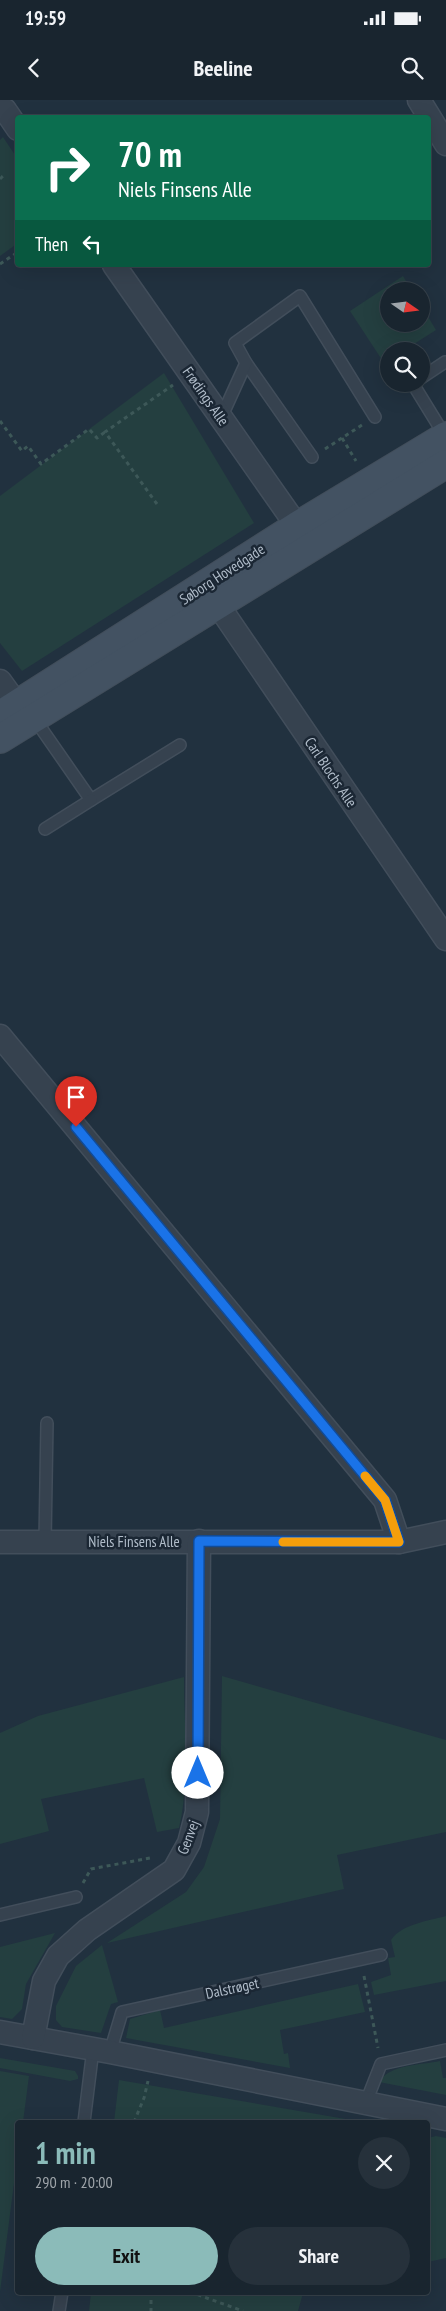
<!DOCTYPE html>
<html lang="en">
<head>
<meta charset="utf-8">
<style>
  body { margin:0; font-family:"PT Sans Narrow",sans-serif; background:#26313b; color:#f1f3f6; height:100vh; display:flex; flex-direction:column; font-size:19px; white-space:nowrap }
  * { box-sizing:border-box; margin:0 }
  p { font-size:16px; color:#9fa5aa }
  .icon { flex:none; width:28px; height:28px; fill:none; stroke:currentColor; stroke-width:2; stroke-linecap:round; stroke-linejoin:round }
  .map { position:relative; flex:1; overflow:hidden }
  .details { position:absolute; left:15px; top:2020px; width:415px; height:175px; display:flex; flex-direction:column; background:#19252f; border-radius:5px; box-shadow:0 5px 20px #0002,0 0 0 1px #37424b }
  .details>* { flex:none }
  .top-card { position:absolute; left:15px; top:15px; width:416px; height:152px; border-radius:5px; box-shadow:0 5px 20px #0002,0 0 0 1px #37424b; background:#0b6e4f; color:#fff; overflow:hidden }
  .needle { width:32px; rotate:104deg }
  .buttons { position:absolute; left:380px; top:182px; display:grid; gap:10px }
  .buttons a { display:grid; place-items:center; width:50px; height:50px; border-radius:50%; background:#19252f; box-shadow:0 5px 20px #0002,0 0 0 1px #37424b; font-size:25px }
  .pin { position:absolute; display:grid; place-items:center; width:42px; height:42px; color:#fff; margin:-51px -21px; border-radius:50% 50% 50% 0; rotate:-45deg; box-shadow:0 0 5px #0007 }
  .pin .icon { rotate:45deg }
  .me { position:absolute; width:55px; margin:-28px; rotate:0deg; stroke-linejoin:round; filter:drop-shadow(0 0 4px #0008) }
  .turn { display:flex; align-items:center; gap:18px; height:105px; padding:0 20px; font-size:22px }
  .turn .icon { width:65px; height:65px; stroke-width:2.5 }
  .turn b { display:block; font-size:35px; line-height:42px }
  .then { display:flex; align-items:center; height:48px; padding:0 20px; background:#0003; gap:10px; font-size:19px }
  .round { display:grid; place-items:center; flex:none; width:52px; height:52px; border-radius:26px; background:#26313b }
  .overview { display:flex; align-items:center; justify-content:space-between; height:85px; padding:0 20px }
  h1 { font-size:30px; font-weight:700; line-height:38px; color:#8bbbb9 }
  .button { display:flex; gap:10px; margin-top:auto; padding:10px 20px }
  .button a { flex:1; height:58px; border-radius:30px; background:#8bbbb9; color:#111; font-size:20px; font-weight:700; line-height:58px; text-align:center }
  .button a+a { background:#26313b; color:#f1f3f6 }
  .status { display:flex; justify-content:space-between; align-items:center; height:35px; padding:0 25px; background:#19252f; direction:ltr }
  .status svg { height:14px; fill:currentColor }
  header { display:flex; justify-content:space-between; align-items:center; height:65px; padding:0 20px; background:#19252f; font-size:22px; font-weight:700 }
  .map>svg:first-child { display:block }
</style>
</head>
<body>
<div class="status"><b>19:59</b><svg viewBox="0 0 49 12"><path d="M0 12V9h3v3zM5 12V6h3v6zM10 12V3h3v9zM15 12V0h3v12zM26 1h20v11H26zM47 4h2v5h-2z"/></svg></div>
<header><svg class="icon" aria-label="back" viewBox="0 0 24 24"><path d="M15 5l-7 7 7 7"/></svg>Beeline<svg class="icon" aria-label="search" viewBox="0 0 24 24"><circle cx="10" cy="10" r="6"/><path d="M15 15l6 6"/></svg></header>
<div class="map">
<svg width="446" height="2211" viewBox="0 0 446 2211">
  <rect width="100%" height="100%" fill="#21313f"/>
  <g fill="#243f40">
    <path d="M3,37L17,58L18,143L0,156V40Z"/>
    <path d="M403,176L412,191H389V224H421V205L436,230L403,251H389V260L384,263L350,211Z"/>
    <path d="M164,273L254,423L22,571L0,543V396Z"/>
    <path d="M222,1576L446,1640V1732L337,1755L344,1789L107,1843L186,1792L204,1767L220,1719Z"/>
    <path d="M184,1577C184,1625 190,1682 179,1728L157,1732L144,1678L41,1699L49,1731L0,1744V1633L38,1616Z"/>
    <path d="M446,1816V1881L374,1895L371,1882L391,1875L388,1858L395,1857L391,1840C402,1824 428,1821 446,1816Z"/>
    <path d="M55,1833L26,1884L22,1909L12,1919L0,1917V1847Z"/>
    <path d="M102,1845L118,1902L111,1904L101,1933L62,1927L56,1920V1906L76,1866Z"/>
    <path d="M358,1884L365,1912L280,1930L284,1954L288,1953L290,1968L126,1938L130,1919L160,1910L164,1928Z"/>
    <path d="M0,1958L75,1971L78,1976V1979L70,1981L0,1968Z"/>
    <path d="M440,1961L443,1978H446V1995L379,1982C390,1964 421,1965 440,1961Z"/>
    <path d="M0,1971L29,1976L23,2022H18L17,2060L0,2192Z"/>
    <path d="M119,1980L363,2022H114Z"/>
    <path d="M436,2036L446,2038V2158L428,2162V2038Z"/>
    <path d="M91,2193V2192L303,2193L298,2211H89Z"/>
  </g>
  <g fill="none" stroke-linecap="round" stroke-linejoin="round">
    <defs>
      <g id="lane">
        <path d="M246,263L312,357"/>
        <path d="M421,278L445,262"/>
        <path d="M413,284L445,336"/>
        <path d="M221,318L246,263L235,243L300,196L375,317"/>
        <path d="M34,618L91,700L180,645"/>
        <path d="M45,729L91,700"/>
        <path d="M45,1442L47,1323"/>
        <path d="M0,1815L76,1797"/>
        <path d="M110,1952L122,1912L381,1855"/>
        <path d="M366,2002L381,1964L446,1950"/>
        <path d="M84,2022L93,1949"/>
        <path d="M59,2211L62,2192"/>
      </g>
      <g id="street">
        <path d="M419,0L446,44"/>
        <path d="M5,10L18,29"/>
        <path d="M114,165L297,426"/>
        <path d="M218,505L446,839"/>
        <path d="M0,581L26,617"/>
        <path d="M0,936L385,1400L399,1442"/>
        <path d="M0,1442H399L446,1432"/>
        <path d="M0,1932L110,1952L446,2019"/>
        <path d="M33,1938L44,1881L58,1856L87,1830L174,1770L189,1743L197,1712L199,1441"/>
      </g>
      <g id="secondary">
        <path d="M0,615L297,426L446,336"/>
        <path d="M0,639L446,364"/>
      </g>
    </defs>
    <use href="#lane" stroke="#424e5b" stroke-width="14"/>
    <use href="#street" stroke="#424e5b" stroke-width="25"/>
    <use href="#secondary" stroke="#424e5b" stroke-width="30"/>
    <g stroke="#3d5858" stroke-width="3" stroke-dasharray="4 4" stroke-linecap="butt">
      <path d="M0,79L3,76"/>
      <path d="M0,164L18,152"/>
      <path d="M0,321L22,351L28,346L41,364L89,329L97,338L105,332"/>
      <path d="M342,338L356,361"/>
      <path d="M325,349L362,325"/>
      <path d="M157,404L105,332L173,285"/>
      <path d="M83,1783L91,1769L150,1758"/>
      <path d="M364,1876L378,1948"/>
      <path d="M134,2022L144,1998L148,1981"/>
      <path d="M151,2192V2211"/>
      <path d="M190,2192L243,2211"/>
    </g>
    <use href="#lane" stroke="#36424f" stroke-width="11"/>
    <use href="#street" stroke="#36424f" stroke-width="22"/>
    <use href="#secondary" stroke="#435262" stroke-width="28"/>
  </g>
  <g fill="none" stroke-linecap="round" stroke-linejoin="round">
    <defs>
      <path id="route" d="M76,1027L385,1400L399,1442L199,1441L198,1673"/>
    </defs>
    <use href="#route" stroke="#114b97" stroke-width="12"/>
    <use href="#route" stroke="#1a73e8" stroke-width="9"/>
    <path stroke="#f59e0b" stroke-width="9" d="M283,1442H399L385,1400L365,1376"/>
  </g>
  <g text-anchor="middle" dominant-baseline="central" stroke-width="5" stroke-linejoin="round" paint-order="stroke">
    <g font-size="15" fill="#b1bdca" stroke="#1b2734">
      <text transform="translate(206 296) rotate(55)">Frødings Alle</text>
      <text transform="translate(222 474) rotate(-33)">Søborg Hovedgade</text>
      <text transform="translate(331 672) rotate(56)">Carl Blochs Alle</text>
      <text x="134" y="1441">Niels Finsens Alle</text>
      <text transform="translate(188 1737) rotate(-69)">Genvej</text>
      <text transform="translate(232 1888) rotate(-12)">Dalstrøget</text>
    </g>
  </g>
</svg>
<div class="buttons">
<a><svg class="needle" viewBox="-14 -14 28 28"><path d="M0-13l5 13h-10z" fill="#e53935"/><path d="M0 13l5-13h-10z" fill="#9fa5aa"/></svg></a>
<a><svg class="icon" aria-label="search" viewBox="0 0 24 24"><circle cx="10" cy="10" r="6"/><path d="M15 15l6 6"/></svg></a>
</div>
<div class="pin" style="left:76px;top:1027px;background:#d93025"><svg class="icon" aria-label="arrive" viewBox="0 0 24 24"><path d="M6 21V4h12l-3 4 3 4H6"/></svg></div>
<svg class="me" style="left:198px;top:1673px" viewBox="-20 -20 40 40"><circle r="19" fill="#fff"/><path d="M0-13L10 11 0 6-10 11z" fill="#1a73e8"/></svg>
<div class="top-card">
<div class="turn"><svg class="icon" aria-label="right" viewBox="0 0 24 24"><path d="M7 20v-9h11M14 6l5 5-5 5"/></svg><div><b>70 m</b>Niels Finsens Alle</div></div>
<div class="then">Then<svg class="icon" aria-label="left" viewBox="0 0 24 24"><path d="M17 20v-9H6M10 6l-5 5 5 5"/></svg></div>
</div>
<section class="details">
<div class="overview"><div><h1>1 min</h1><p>290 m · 20:00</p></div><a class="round"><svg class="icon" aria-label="close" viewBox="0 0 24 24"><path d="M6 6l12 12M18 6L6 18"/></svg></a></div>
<div class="button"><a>Exit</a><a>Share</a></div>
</section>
</div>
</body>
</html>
